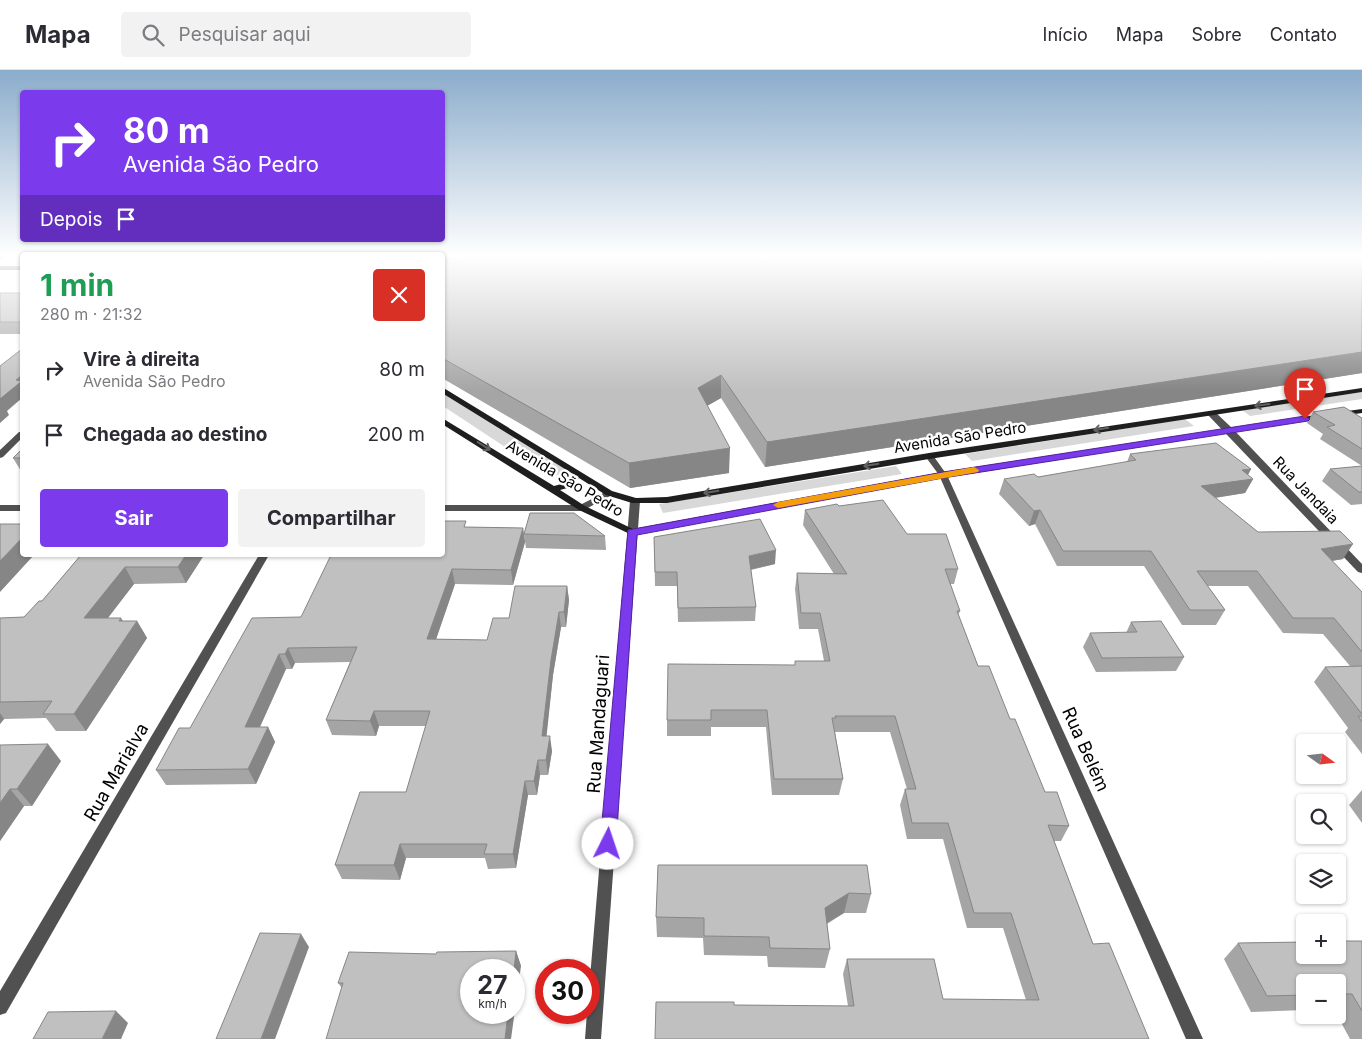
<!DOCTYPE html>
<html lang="pt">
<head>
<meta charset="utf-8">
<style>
  body { margin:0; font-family:Inter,sans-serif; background:#f2f2f3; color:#2b2b33; height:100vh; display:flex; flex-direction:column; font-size:19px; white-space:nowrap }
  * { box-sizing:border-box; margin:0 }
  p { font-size:16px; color:#7c7c81 }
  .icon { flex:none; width:28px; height:28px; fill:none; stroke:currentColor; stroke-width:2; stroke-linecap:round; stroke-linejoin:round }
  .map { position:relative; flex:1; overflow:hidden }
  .panel { position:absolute; left:20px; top:182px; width:425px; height:305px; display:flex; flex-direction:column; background:#fff; border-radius:5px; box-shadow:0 1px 4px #0004 }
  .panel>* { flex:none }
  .top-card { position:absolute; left:20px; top:20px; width:425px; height:152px; border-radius:5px; box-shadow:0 1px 4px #0004; background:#7c3aed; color:#fff; overflow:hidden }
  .needle { width:32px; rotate:105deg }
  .buttons { position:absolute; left:1296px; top:664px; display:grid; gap:10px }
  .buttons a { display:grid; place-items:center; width:50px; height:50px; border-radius:5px; background:#fff; box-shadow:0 1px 4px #0004; font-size:25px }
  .speed { position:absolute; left:460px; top:889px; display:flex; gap:10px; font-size:25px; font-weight:700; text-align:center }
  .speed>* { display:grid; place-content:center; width:65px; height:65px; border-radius:50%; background:#fff; box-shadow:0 1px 4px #0004; line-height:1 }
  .speed small { font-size:12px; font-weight:400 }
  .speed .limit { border:8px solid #d22; background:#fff; color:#111 }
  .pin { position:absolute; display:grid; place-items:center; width:42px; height:42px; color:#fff; margin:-51px -21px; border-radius:50% 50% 50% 0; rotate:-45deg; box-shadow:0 0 5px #0007 }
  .pin .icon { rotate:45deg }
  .me { position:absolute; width:55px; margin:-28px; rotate:4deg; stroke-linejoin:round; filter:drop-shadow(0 0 4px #0008) }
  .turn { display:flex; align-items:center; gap:18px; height:105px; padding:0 20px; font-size:22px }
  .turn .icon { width:65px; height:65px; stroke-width:2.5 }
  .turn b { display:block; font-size:35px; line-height:42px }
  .then { display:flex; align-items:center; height:48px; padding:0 20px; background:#0003; gap:10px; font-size:19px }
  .round { display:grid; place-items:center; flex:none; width:52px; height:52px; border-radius:5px; background:#f2f2f3 }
  .headline { display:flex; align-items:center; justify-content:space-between; height:85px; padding:0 20px }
  h1 { font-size:30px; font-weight:700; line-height:38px; color:#1e9e55 }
  .button { display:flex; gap:10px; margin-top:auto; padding:10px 20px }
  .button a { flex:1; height:58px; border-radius:5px; background:#7c3aed; color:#fff; font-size:20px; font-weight:700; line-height:58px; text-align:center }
  .button a+a { background:#f2f2f3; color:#2b2b33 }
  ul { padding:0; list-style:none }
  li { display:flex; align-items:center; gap:15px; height:65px; padding:0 20px }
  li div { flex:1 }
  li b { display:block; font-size:19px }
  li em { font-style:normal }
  header { display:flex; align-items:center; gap:30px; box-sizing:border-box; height:70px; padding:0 25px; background:#fff; border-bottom:1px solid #e1e1e2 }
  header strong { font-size:24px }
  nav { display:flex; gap:28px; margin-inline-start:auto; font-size:18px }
  .search { width:350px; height:45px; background:#f2f2f3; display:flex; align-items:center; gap:12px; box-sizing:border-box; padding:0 18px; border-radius:5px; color:#7c7c81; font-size:19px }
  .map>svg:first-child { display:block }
</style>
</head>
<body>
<header>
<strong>Mapa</strong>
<div class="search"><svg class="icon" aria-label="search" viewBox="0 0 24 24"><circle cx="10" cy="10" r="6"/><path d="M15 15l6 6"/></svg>Pesquisar aqui</div>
<nav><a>Início</a><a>Mapa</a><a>Sobre</a><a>Contato</a></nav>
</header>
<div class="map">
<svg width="1362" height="969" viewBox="0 0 1362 969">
  <rect width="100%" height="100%" fill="#fff"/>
  <g fill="#d8d8d8">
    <path d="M442,321L567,400L552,408L443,336Z"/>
    <path d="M1362,322V329L1250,346L1242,340Z"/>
    <path d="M1185,349L1194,356L972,391L965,384Z"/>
    <path d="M896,396L902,404L663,443L659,434Z"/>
  </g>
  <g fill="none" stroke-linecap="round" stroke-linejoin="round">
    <g fill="#515151" fill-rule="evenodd">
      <path d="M1208,341H1214L1232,358L1362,494V503L1358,502L1208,345Z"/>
      <path d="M19,362H22V368L3,387L0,388V380Z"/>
      <path d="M929,383L932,384L947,405L1203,969H1186L939,405L925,386Z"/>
      <path d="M609,420L614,423L612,425L582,441H442V435H580Z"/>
      <path d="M635,428L640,431L601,969H585L587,942H589V920L630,431Z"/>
      <rect x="0" y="435" width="22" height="6"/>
      <path d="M259,485H269L6,943L0,945V921Z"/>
    </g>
    <g fill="#1e1e1e" fill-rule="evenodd">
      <path d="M9,185L8,186L0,190V186Z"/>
      <rect x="0" y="196" width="22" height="4"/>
      <path d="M442,317L612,421L636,428L667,427L929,383L1362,318V322L929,389L667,433H632L606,425L579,408L571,417L560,420L585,436L633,459L943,402L1323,344L1327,346L1323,348L943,408L632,465L579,440L442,354V348L554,416L565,413L573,404L442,323Z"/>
      <path d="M1362,339V343L1340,346L1336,344L1340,342Z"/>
    </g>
  </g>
  <g fill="#a5a5a5">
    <path d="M1362,185V303L765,397L721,328L707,336L729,403L630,418L442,308V189Z"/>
    <rect x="0" y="223" width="22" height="41"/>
    <path d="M1313,342L1362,348V396L1320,369L1323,364L1307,353Z"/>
    <path d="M22,379V401H21L13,388Z"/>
    <path d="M1130,384L1251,399L1248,405L1253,409L1245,423L1215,428L1258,462L1343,489L1332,491L1362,522V684L1345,662L1348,658L1314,612L1325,597L1350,596L1323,564L1283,563L1248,516H1207L1225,540L1216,555H1182L1144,496H1057L1035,454L1029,456L999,424L1004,409L1038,407L1127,392Z"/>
    <path d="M1362,396V434L1351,435L1322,411L1330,399Z"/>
    <path d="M839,436L907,464L958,499L954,514H950L960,541L958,545L978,596L1010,649L1045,722L1069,756L1061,771H1054L1093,874L1149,969L734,935L848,936L843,904L847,889L943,929L1026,930L1003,858H967L943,769H907L900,735L905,719H907L890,662H835L843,709L839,725H772L766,657H711V666H667V650L795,595V591H824L818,559H799L795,519L797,503L834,504L803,455L805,440Z"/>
    <path d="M467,457L523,458L525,472L513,515L455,514L436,569L487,570L509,548L567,516L569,530L566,557H561L553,605L546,666L552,681L548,705H540L537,725H528L516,798L488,799L485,788H406L400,810L342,809L335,795L406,722L426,656H379L376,666L332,665L326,650L350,592L295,593L292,599H286L260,657H268L275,672L256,714L166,715L156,700L190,658L301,547Z"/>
    <path d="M524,464L605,466L606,480L526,478Z"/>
    <path d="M654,467L775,494L751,500L756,537L755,551L678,552L677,516H655Z"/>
    <path d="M81,485H204L186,513L134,514L107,548L123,551H137L147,568L86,661H56L46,648L4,649L0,654V548L24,547L42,531Z"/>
    <path d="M1131,552L1184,587L1176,601L1096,602L1083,577L1090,563H1126Z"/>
    <path d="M0,675L61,691L32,736H24L0,771Z"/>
    <path d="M1362,720V753L1349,735Z"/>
    <path d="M658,795L871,824L866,843H844L827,854L830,879L825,898L768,897L767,886L704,885L703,868L657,867L656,847Z"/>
    <path d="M1362,871V969H1350L1337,945H1338V912H1305V940L1251,942L1224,889L1238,873Z"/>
    <path d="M516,881L521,896L342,918L338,913L436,884Z"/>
  </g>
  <g fill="#868686">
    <path d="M1362,282V303L765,397L767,372Z"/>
    <path d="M22,305V328L7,341L9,345L0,353V329L16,310Z"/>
    <path d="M721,305V328L698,341V318Z"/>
    <path d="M730,378L729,403L630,418L629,393Z"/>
    <path d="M1251,399L1245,410L1253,409L1245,423L1194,431L1201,416L1242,400Z"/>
    <path d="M1040,440L1035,454L1029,456L1034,441Z"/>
    <path d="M523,458L525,472L513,515L511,500Z"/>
    <path d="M22,468V485H34L0,522V491Z"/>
    <path d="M1353,474L1343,489L1312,494L1321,479Z"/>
    <path d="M776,480L775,494L748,500L749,486Z"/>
    <path d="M186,485H204L186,513L178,497Z"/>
    <path d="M125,497L134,514L95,565L84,548Z"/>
    <path d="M452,499L455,514L431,584L427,569Z"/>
    <path d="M567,516L569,530L566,557L564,542Z"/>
    <path d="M559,542L561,557L553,605L545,681L542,666L551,590Z"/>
    <path d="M121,548L130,562L137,551L147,568L86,661L74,644Z"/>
    <path d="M288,578L295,593L292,599L285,584Z"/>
    <path d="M279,584L286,599L253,672L245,657Z"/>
    <path d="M374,641L379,656L376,666L370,651Z"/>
    <path d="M0,643L4,649L0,654Z"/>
    <path d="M268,657L275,672L256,714L248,699Z"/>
    <path d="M550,666L552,681L548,705L546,690Z"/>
    <path d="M48,674L61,691L32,736L17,719Z"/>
    <path d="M538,690L540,705L537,725L534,711Z"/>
    <path d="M525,711L528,725L516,798L513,784Z"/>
    <path d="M10,719L24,736L0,771V733Z"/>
    <path d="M400,774L406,788L400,810L394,795Z"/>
    <path d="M849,823L844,843L820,857L825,838Z"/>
    <path d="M301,864L309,877L275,969H261Z"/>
    <path d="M516,881L521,896L511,969H505L508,942H514V900Z"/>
    <path d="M116,941L128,953L121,969H102Z"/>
  </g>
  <g fill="#c0c0c0" stroke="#868686">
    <path d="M488,185H1362V282L767,372L721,305L698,318L730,378L629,393L442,288V189Z"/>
    <rect x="0" y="223" width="22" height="29"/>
    <path d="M22,279V305L16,310L22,311L0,329V296Z"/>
    <path d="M1344,337L1362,348V379L1327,357L1335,355L1313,342Z"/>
    <path d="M1216,373L1251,399L1242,400L1253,409L1201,416L1258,462L1340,461L1353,474L1321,479L1362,522V582L1334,548H1293L1257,501H1197L1225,540H1190L1151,481H1063L1040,440L1034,441L1004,409L1034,404L1038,407L1136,390L1130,384Z"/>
    <path d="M22,379V388H13Z"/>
    <path d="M1362,396V422H1359L1330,399Z"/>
    <path d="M883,430L907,464H946L958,499H945L960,541H957L978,596H989L1010,649H1015L1045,722H1057L1069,756L1048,755L1093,874L1109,873L1149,969H655L656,932H734V935L854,936L847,889H934L943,929L1039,930L1011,843H974L948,753H912L905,719H916L895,646H835L836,648H832L843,709H774L767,640H711V650H667L668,594L795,595V591H830L820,543H801L797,503L847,504L805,440L837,434L839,436Z"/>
    <path d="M530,443H574L605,466L524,464Z"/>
    <path d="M760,449L776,480L749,486L756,537L678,538L677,502H655L654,467Z"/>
    <path d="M442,451H466L464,457L523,458L511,500L452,499L427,569L487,570L493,548H509L515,516H567L564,542H559L551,590L542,666H550L546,690H538L534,711H525L513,784H484L487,774H400L394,795H335L360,722H406L430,641H374L370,651L326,650L357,577L288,578L285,584H279L245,657H268L248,699L156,700L179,658H190L252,548L301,547L331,485H442Z"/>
    <path d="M0,454H22V468L0,491Z"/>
    <path d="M81,485H186L178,497H125L84,548H121L119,551H137L74,644H43L52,631L0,632V548L24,547L39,531H42Z"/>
    <path d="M1161,551L1184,587L1102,588L1090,563L1137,562L1131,552Z"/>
    <path d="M1362,596V644L1325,597Z"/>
    <path d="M1358,646H1362V652Z"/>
    <path d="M48,674L17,719H10L0,733V675Z"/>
    <path d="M658,795H867L871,824L849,823L825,838L830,879L770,878L769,867L704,866V848L656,847Z"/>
    <path d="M260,863L301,864L261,969H216Z"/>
    <path d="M1338,871H1362V941L1352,924H1338V912H1305V925L1267,926L1238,873L1305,872V885H1338Z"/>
    <path d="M516,881L514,900H471V942H508L505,969H326L343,913H338L349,882L436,884L437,882Z"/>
    <path d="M116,941L102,969H33L48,942Z"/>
  </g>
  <defs><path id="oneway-shaft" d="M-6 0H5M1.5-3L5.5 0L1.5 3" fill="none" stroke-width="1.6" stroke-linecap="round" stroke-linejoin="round" transform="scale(1.25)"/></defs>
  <g stroke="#626262">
    <use href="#oneway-shaft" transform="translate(1262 335) rotate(172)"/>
    <use href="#oneway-shaft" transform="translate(1101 359) rotate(171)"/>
    <use href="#oneway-shaft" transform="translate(484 376) rotate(32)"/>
    <use href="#oneway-shaft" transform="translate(871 395) rotate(171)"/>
    <use href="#oneway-shaft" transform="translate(711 422) rotate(171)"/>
  </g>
  <linearGradient id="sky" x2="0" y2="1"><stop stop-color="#8baccb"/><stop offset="0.58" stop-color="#fff"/><stop offset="1" stop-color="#fff" stop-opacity="0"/></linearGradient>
  <rect width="1362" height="321" fill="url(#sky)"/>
  <path fill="#7c3aed" stroke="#51269a" d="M1305,346L1310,349L1308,351L943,408L637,465L616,774L614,779L608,781L602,779L600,774L628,460L943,402Z"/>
  <path fill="#f59e0b" d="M974,397L979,400L978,402L778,438L773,435L778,432Z"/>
  <g text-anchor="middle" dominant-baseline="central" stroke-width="5" stroke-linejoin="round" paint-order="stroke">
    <g font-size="15" fill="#000" stroke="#fff">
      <text transform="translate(960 367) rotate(-9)">Avenida São Pedro</text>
      <text transform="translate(565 408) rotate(31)">Avenida São Pedro</text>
      <text transform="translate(1306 420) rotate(46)">Rua Jandaia</text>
    </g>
    <g font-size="18" fill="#000" stroke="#fff">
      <text transform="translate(598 654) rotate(-86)">Rua Mandaguari</text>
      <text transform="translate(1086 679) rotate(66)">Rua Belém</text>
      <text transform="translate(116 702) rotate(-60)">Rua Marialva</text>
    </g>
  </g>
</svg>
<div class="buttons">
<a><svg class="needle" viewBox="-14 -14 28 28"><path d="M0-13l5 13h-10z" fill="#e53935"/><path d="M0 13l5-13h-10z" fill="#7c7c81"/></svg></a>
<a><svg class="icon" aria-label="search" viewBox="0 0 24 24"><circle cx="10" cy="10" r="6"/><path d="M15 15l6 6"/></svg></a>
<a><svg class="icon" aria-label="layers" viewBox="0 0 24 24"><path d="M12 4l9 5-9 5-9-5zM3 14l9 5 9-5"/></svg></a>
<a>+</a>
<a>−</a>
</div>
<div class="speed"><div>27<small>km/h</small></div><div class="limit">30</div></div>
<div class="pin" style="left:1305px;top:349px;background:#d93025"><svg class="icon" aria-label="arrive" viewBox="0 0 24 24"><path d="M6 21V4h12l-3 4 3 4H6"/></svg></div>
<svg class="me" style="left:608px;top:774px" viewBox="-20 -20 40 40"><circle r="19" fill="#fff"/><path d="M0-13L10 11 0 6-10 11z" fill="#7c3aed"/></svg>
<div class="top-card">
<div class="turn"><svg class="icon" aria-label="right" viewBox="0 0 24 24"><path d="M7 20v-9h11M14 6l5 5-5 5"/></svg><div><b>80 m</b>Avenida São Pedro</div></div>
<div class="then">Depois<svg class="icon" aria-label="arrive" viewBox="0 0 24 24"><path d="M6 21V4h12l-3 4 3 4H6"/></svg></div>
</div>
<section class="panel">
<div class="headline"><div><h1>1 min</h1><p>280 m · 21:32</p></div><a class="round" style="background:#d93025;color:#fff"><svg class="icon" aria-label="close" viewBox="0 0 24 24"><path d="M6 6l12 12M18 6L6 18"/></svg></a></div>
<ul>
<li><svg class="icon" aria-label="right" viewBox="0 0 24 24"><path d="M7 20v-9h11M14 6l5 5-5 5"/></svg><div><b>Vire à direita</b><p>Avenida São Pedro</p></div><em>80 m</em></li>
<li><svg class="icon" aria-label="arrive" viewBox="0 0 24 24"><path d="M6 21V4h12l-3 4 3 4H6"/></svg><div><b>Chegada ao destino</b></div><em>200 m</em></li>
</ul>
<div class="button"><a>Sair</a><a>Compartilhar</a></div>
</section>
</div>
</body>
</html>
